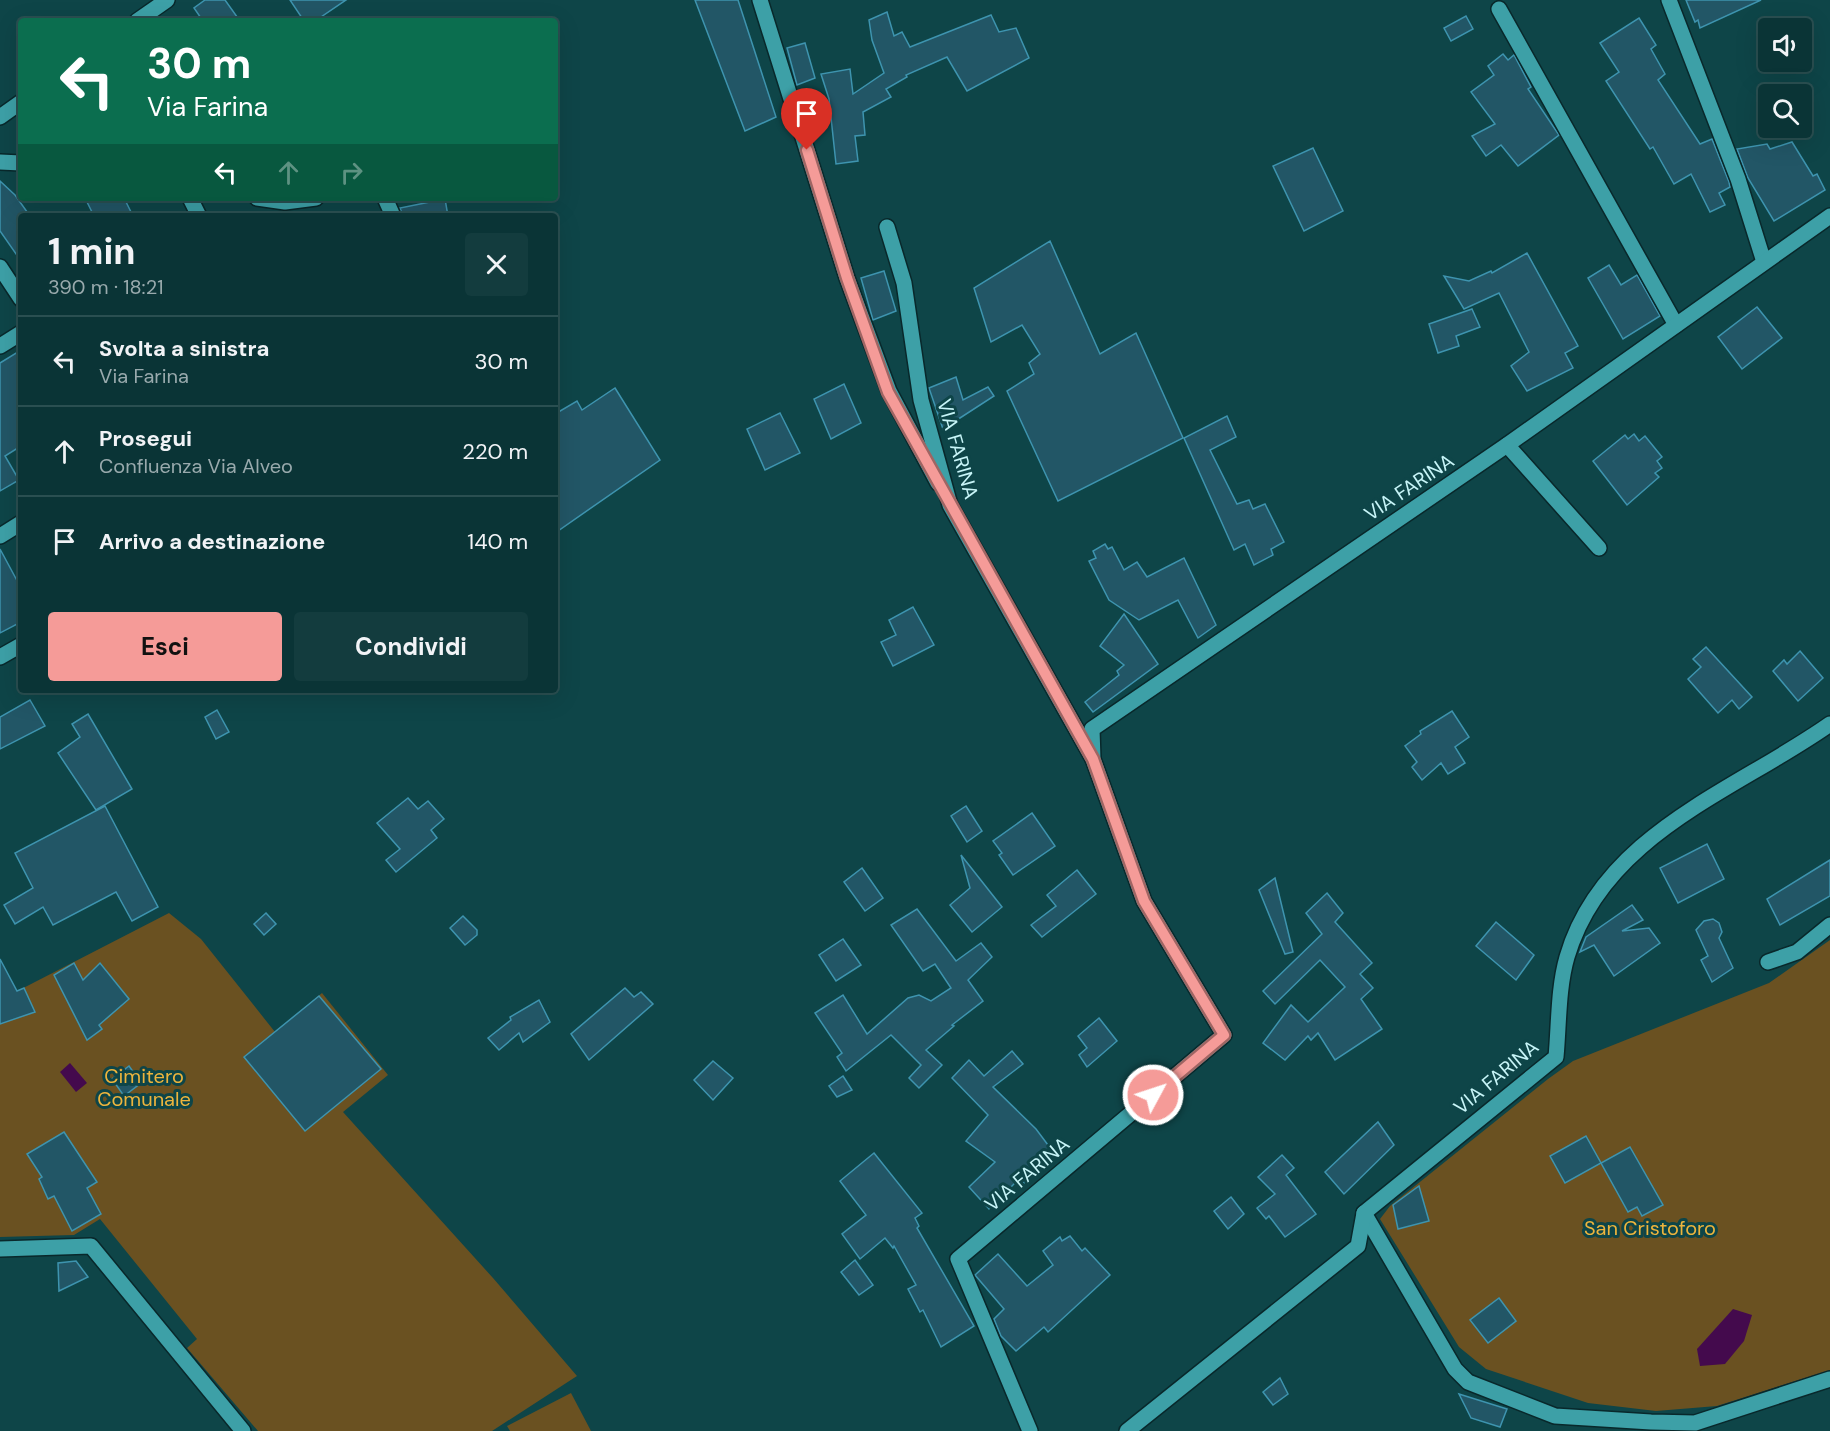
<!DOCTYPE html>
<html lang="it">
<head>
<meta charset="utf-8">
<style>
  body { margin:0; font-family:"DM Sans",sans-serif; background:#133c3e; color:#f1f3f6; height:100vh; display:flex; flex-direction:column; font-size:22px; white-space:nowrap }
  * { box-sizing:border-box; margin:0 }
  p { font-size:20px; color:#99aaad }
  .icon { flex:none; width:33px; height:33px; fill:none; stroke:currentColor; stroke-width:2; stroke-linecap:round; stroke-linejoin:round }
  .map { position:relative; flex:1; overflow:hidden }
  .panel { position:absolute; left:18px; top:213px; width:540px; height:480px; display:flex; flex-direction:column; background:#0a3436; border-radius:6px; box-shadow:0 6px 24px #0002,0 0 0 2px #2a4f51 }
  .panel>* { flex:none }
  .banner { position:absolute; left:18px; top:18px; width:540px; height:183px; border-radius:6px; box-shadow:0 6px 24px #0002,0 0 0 2px #2a4f51; background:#0b6e4f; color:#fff; overflow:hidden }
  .buttons { position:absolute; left:1758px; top:18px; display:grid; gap:12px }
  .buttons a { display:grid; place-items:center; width:54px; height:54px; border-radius:6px; background:#0a3436; box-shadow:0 6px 24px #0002,0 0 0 2px #2a4f51; font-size:30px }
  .pin { position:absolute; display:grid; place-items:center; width:51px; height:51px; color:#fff; margin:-62px -26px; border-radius:50% 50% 50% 0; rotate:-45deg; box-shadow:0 0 6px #0007 }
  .pin .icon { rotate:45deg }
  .me { position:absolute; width:66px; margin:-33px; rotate:50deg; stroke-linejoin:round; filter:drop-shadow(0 0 4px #0008) }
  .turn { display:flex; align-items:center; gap:21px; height:126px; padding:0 30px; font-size:27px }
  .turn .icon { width:78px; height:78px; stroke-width:2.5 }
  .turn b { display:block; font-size:42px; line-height:51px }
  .lanes { display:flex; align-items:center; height:57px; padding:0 30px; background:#0003; justify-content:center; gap:30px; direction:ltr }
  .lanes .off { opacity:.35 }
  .round { display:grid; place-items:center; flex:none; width:63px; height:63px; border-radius:6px; background:#133c3e }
  .summary { display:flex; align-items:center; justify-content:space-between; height:102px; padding:0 30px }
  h1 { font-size:36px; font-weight:700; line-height:45px }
  .action { display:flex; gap:12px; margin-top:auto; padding:12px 30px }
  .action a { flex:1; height:69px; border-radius:6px; background:#f59b98; color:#111; font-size:24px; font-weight:700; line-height:69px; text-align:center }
  .action a+a { background:#133c3e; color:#f1f3f6 }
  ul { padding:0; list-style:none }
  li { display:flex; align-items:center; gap:18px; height:90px; padding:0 30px; border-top:2px solid #2a4f51 }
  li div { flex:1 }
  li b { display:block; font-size:22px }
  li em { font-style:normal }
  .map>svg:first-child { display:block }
</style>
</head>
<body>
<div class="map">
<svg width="1830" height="1431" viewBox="0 0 1830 1431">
  <rect width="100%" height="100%" fill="#0e4548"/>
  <g fill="#6a5121">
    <path d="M169,913L201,939L275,1032L322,993L388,1075L343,1112L493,1278L577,1376L492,1431H258L187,1348L197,1339L100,1219L74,1235L0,1237V1000Z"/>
    <path d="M1830,940V1370L1717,1406L1656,1411L1588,1403L1486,1369L1459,1347L1380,1219L1390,1206L1548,1079L1573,1061L1769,983Z"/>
    <path d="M571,1393L591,1431H510L507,1426Z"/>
  </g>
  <g fill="#440a4d">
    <path d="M70,1063L87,1083L76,1092L60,1072Z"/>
    <path d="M1733,1309L1752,1315L1744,1341L1725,1364L1700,1366L1697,1349Z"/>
  </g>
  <g fill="#225666" stroke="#3e94af" stroke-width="1.5">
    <path d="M205,0H225L240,21H203L194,8Z"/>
    <path d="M290,0H346L315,21H304Z"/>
    <path d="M695,0H738L776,117L745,131Z"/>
    <path d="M1686,0H1761L1700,28L1698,20L1695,22Z"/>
    <path d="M887,12L894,36L902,32L910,47L991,15L999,32L1016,28L1029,58L967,91L947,57L906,75L907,77L886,89L891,97L863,112L865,135L855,136L858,161L836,164L829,99L821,74L850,69L853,94L884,73L872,40L869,20Z"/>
    <path d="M1466,16L1473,29L1451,41L1444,28Z"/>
    <path d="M1639,18L1656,45L1651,49L1665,74L1658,80L1700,144L1712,139L1729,182L1730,187L1719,193L1725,205L1710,212L1691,174L1674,184L1653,147L1650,149L1606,81L1619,72L1600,43Z"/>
    <path d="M805,43L815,78L797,85L787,48Z"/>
    <path d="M1503,54L1508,60L1514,55L1531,87L1528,89L1559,135L1518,166L1501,145L1486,156L1472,136L1495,124L1471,92L1494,75L1488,66Z"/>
    <path d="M1792,142L1813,176L1817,174L1825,190L1774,221L1748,178L1737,149L1767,144L1770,149Z"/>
    <path d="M1313,148L1343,211L1304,231L1273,166Z"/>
    <path d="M0,181L15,195L30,216H21V261L0,231Z"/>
    <path d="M85,198H124L133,216H94Z"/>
    <path d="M445,199L448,216H403L400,208Z"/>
    <path d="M1050,241L1100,354L1136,333L1183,438L1058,501L1007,391L1034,374L1029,363L1040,354L1022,325L991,342L974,288Z"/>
    <path d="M1527,253L1578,346L1565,353L1573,368L1527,391L1511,366L1529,352L1499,293L1464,309L1444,276L1469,281L1491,271L1492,273Z"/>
    <path d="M1609,265L1621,285L1637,275L1660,316L1623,339L1588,278Z"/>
    <path d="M884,271L896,311L873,320L861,278Z"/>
    <path d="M1757,307L1782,338L1742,369L1718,337Z"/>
    <path d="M1472,309L1480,327L1456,336L1459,346L1438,353L1429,324Z"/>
    <path d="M21,350V446L5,456L19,480L0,491V363Z"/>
    <path d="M956,377L963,400L988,387L994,396L943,429L929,388Z"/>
    <path d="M844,384L861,423L831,439L814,399Z"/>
    <path d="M615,388L660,460L555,533V414L577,401L582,410Z"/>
    <path d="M780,413L800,453L765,470L747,429Z"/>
    <path d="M1227,416L1236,437L1210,450L1237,504L1249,500L1253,509L1265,504L1284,542L1271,549L1273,555L1254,565L1245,544L1234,550L1184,438Z"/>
    <path d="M1634,434L1639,441L1645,436L1662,457L1657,461L1662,468L1655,473L1659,477L1627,505L1593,461L1625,435L1628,439Z"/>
    <path d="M1105,544L1108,549L1112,547L1124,570L1137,562L1147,577L1184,558L1216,625L1198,638L1178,600L1139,620L1109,600L1089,561L1096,558L1093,551Z"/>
    <path d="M0,549L21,588V622L0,633Z"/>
    <path d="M913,607L934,645L893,666L881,642L896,635L889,620Z"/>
    <path d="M1124,614L1158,664L1093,712L1085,702L1119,675L1117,671L1124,665L1100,646Z"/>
    <path d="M1706,647L1752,697L1739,709L1732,700L1718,713L1688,679L1701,667L1693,659Z"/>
    <path d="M1800,651L1823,678L1798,701L1773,671L1784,660L1787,664Z"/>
    <path d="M30,700L45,726L0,749V717Z"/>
    <path d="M217,710L229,732L216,739L205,717Z"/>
    <path d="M1452,711L1469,737L1455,747L1465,763L1448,774L1441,763L1422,780L1412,767L1417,762L1405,746L1421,734L1420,731Z"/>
    <path d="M88,714L132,789L96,810L58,753L80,737L72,724Z"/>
    <path d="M408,798L418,809L428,801L444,819L431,830L437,838L396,872L386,860L400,849L377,823Z"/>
    <path d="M105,806L158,907L132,921L116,892L53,925L43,907L15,924L4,905L33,888L15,853Z"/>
    <path d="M966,806L982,831L967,842L951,816Z"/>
    <path d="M1032,813L1055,846L1013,875L999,855L1002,853L993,841Z"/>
    <path d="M1707,844L1724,879L1678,903L1660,868Z"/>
    <path d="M961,855L1002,907L972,932L950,905L970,888Z"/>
    <path d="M1830,860V896L1780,925L1767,899Z"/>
    <path d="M862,868L883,898L865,911L844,882Z"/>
    <path d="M1077,870L1096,894L1042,937L1031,925L1056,906L1047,895Z"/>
    <path d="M1275,878L1293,952L1285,954L1259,890Z"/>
    <path d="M1327,893L1343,913L1335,922L1372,963L1360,974L1373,988L1361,999L1382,1029L1335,1060L1318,1033L1311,1040L1308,1036L1285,1060L1263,1043L1291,1005L1308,1022L1345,987L1320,960L1275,1004L1263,991L1322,934L1306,913Z"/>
    <path d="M1632,905L1643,920L1622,931L1649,928L1660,943L1614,976L1594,945L1580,952L1586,937Z"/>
    <path d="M917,909L956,961L981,943L992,957L968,980L983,1001L952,1025L954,1026L926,1050L942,1065L919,1088L909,1078L921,1065L891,1035L846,1071L837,1057L842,1053L815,1013L843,995L867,1034L908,998L919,995L931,1001L951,988L935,964L923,971L891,925Z"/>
    <path d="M266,913L276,924L264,935L254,924Z"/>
    <path d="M463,916L477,930V935L465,945L450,928Z"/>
    <path d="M1713,919L1719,923L1722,932L1719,938L1733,968L1712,982L1701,960L1708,956L1696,930L1704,921Z"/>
    <path d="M1496,922L1534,955L1516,980L1476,946Z"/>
    <path d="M843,939L861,965L836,981L819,955Z"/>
    <path d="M0,959L17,991L24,988L35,1012L0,1024Z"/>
    <path d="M74,963L83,980L100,963L129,999L99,1025L102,1029L87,1040L54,975Z"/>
    <path d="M625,988L634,997L641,992L653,1004L589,1060L571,1034Z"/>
    <path d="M319,996L381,1069L305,1131L244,1057Z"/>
    <path d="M539,1000L550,1022L523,1042L519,1033L499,1050L488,1038L511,1020L510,1017Z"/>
    <path d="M1099,1018L1117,1041L1087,1067L1079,1055L1087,1048L1078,1036Z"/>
    <path d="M1012,1051L1023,1064L993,1087L1036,1129L1054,1153L1024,1183L1019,1179L989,1209L969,1187L995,1162L966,1141L988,1115L952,1078L969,1060L984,1076Z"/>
    <path d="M713,1061L733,1078L713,1100L694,1080Z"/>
    <path d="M129,1066L141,1083L124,1096L112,1079Z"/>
    <path d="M843,1076L852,1090L837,1097L829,1086Z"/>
    <path d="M1378,1122L1394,1145L1344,1194L1325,1172Z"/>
    <path d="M64,1132L97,1182L87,1188L101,1214L72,1231L54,1196L48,1199L39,1179L42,1177L27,1154Z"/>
    <path d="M1586,1136L1601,1163L1565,1183L1550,1156Z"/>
    <path d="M1630,1147L1663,1205L1642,1216L1637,1207L1628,1212L1601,1163Z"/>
    <path d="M874,1153L922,1213L915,1218L919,1226L917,1228L974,1326L941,1347L923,1310L920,1312L908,1289L916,1285L894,1246L893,1248L885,1238L860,1259L842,1234L866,1215L840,1181Z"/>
    <path d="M1282,1155L1294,1168L1286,1175L1316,1214L1285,1237L1269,1216L1266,1219L1257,1208L1275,1194L1258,1177Z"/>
    <path d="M1419,1186L1429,1221L1398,1229L1393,1205Z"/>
    <path d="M1231,1197L1244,1214L1228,1229L1214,1211Z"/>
    <path d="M1070,1236L1082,1251L1085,1248L1110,1275L1048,1332L1044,1327L1016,1351L1001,1336L994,1319L1004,1309L975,1275L998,1254L1027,1286L1053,1265L1043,1251L1060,1237L1062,1241Z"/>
    <path d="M855,1260L873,1285L859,1295L841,1272Z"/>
    <path d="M76,1261L88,1277L59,1291L58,1263Z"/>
    <path d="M1499,1298L1516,1321L1488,1343L1470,1320Z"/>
    <path d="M1280,1378L1288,1394L1273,1405L1263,1392Z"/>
    <path d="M1459,1394L1507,1409L1500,1427L1471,1418Z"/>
  </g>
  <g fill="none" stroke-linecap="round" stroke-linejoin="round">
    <defs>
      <g id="minor">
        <path d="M760,0L847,278L889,391L938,483"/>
        <path d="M1669,0L1738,179L1764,262"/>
        <path d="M1499,9L1676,325"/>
        <path d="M137,21L167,0"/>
        <path d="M0,117L21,102"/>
        <path d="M0,162L21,163"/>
        <path d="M190,198L199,216"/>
        <path d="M257,198L285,202L316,198"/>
        <path d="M385,198L393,216"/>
        <path d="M887,227L904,283L921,400L950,505L1092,757"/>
        <path d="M0,267L21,299"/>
        <path d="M0,346L21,333"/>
        <path d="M1507,445L1599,548"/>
        <path d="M0,536L21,523"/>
        <path d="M0,657L21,645"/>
        <path d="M1768,962L1797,952L1830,925"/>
        <path d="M1364,1213L1455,1369L1468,1382L1555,1416L1651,1422L1695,1423L1830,1379"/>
        <path d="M0,1249L91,1246L243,1431"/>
        <path d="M1030,1431L958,1259L1224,1035L1144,901L1093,759L1092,729L1507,445L1830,216"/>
        <path d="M1127,1431L1358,1246L1364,1213L1556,1057C1559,1025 1558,988 1567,957C1603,834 1735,791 1830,724"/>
      </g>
    </defs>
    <use href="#minor" stroke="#09282b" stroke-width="18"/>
    <use href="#minor" stroke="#3da0a7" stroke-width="15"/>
  </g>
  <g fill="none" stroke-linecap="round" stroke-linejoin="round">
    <defs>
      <path id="route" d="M807,150L847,278L888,392L1093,759L1144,901L1224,1035L1153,1095"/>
    </defs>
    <use href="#route" stroke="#9f6563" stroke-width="15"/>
    <use href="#route" stroke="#f59b98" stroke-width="10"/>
  </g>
  <g text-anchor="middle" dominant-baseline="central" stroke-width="6" stroke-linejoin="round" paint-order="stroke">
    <g font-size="20" fill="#c8f5f8" stroke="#0e4548">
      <text transform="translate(958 449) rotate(74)">VIA FARINA</text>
      <text transform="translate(1409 487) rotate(-34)">VIA FARINA</text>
      <text transform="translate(1496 1077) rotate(-40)">VIA FARINA</text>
      <text transform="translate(1027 1174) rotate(-40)">VIA FARINA</text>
    </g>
    <g font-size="20" fill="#edb43d" stroke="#0e4548">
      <text x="144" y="1076">Cimitero<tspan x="144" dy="23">Comunale</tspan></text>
      <text x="1650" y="1228">San Cristoforo</text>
    </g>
  </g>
</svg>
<div class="buttons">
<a><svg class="icon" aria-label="sound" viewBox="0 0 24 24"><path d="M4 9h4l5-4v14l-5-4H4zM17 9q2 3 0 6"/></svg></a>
<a><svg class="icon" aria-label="search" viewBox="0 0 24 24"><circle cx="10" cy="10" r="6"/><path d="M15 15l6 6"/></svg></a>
</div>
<div class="pin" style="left:807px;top:150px;background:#d93025"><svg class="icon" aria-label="arrive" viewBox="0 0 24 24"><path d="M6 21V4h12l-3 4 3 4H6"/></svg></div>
<svg class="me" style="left:1153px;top:1095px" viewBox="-20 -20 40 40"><circle r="17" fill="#f59b98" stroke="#fff" stroke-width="3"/><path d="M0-11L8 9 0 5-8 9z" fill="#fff"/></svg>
<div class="banner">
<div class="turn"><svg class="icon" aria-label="left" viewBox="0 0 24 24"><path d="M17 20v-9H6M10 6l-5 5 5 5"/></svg><div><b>30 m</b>Via Farina</div></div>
<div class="lanes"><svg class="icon" aria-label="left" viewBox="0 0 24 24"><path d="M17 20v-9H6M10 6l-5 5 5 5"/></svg><svg class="icon off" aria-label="ahead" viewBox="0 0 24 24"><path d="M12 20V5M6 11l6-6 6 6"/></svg><svg class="icon off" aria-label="right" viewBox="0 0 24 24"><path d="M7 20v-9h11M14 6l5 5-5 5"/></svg></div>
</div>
<section class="panel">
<div class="summary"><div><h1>1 min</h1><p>390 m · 18:21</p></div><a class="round"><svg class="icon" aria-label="close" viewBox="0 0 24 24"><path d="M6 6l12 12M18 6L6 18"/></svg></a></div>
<ul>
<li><svg class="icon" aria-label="left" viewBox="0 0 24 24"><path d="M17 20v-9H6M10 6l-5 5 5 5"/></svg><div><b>Svolta a sinistra</b><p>Via Farina</p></div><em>30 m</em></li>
<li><svg class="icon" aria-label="ahead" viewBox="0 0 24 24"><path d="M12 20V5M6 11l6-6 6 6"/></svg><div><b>Prosegui</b><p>Confluenza Via Alveo</p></div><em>220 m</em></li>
<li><svg class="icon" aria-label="arrive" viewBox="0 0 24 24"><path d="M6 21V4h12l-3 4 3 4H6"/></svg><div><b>Arrivo a destinazione</b></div><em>140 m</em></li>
</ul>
<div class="action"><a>Esci</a><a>Condividi</a></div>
</section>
</div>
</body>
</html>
